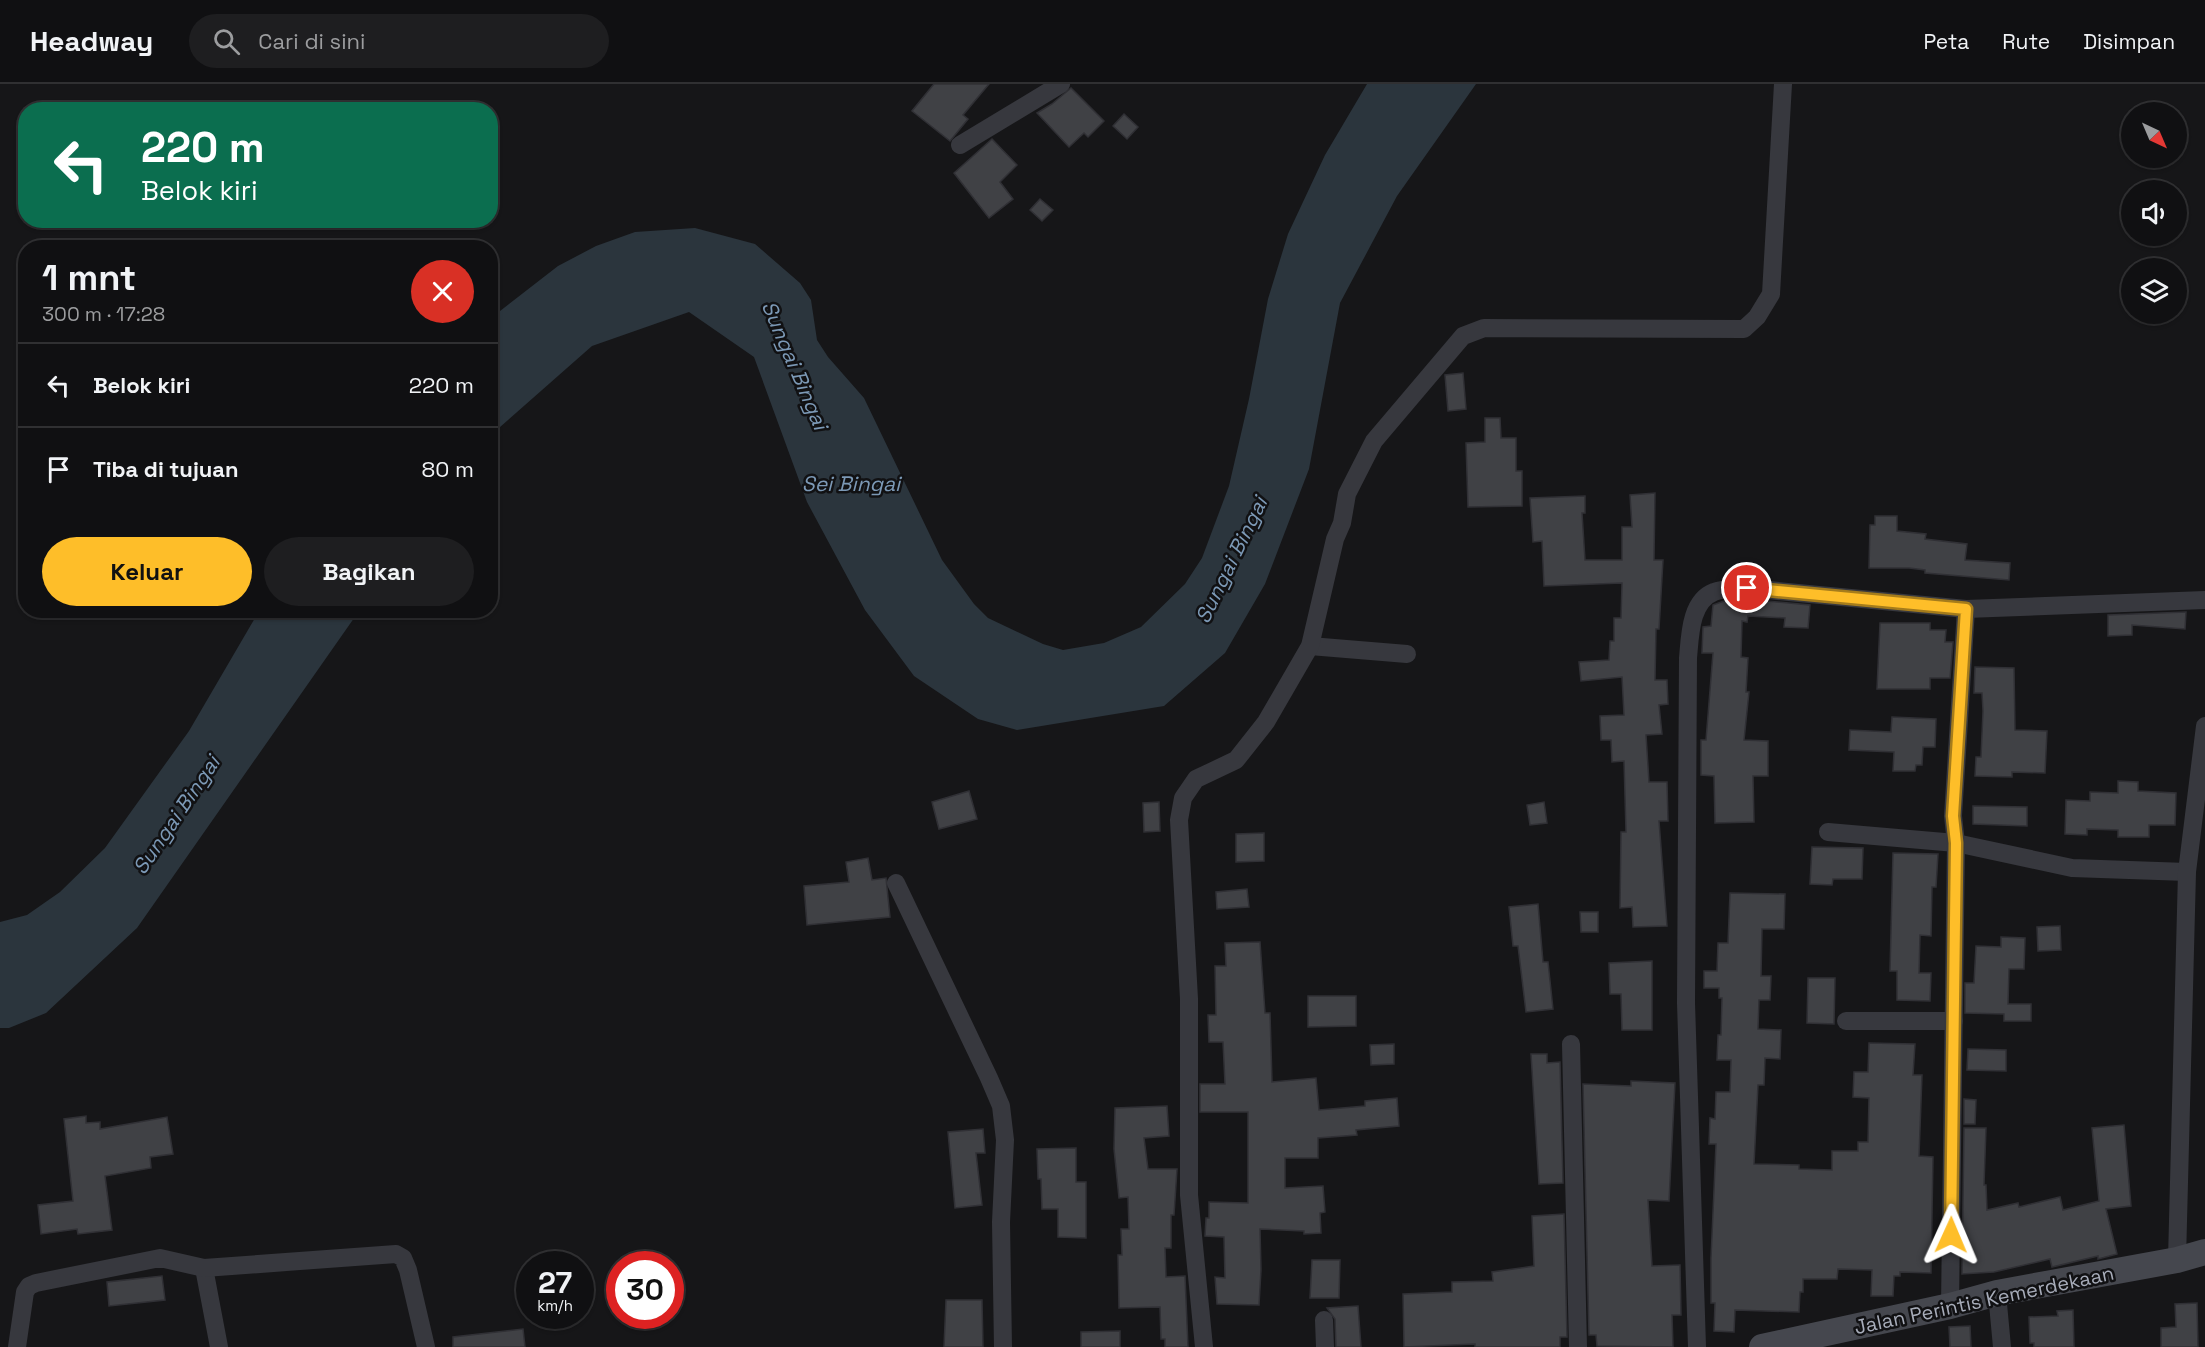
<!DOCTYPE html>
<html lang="id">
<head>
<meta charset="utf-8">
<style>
  body { margin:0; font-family:"Space Grotesk",sans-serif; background:#1e1e20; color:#f1f3f6; height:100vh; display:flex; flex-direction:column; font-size:22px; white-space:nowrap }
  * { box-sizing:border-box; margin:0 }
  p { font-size:20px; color:#9c9d9f }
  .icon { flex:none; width:33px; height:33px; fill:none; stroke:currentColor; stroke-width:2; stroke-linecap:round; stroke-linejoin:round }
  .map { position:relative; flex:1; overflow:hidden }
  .side { position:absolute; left:18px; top:156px; width:480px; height:378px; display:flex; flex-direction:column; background:#101012; border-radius:24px; box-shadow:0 2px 4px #0004,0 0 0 2px #303032 }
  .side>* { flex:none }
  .top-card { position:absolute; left:18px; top:18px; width:480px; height:126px; border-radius:24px; box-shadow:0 2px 4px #0004,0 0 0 2px #303032; background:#0b6e4f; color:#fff; overflow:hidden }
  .needle { width:39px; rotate:136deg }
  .tools { position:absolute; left:2121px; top:18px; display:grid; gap:12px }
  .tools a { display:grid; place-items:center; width:66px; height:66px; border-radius:50%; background:#101012; box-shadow:0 2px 4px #0004,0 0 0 2px #303032; font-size:30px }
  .speed { position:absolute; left:516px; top:1167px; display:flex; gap:12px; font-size:30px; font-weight:700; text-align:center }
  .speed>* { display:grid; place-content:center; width:78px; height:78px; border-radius:50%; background:#101012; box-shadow:0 2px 4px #0004,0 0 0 2px #303032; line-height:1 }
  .speed small { font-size:15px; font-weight:400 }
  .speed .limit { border:9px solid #d22; background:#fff; color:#111 }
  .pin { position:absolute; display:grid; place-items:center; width:51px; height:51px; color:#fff; margin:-26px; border:3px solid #fff; border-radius:50%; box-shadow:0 2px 6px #0007 }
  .me { position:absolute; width:66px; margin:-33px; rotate:1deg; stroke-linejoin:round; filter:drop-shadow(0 0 4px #0008) }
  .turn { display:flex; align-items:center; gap:21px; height:126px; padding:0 24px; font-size:27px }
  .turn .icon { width:78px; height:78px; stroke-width:2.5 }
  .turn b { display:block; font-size:42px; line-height:51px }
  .round { display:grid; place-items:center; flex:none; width:63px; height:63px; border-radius:32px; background:#1e1e20 }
  .head { display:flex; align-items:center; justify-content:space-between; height:102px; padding:0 24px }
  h1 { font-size:36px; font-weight:800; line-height:45px }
  .cta { display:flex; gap:12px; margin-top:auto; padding:12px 24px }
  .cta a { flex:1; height:69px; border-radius:36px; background:#febe29; color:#111; font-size:24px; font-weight:800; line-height:69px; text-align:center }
  .cta a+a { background:#1e1e20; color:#f1f3f6 }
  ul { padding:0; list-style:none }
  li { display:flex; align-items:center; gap:18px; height:84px; padding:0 24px; border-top:2px solid #303032 }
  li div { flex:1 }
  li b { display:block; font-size:22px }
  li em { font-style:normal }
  header { display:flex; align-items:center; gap:36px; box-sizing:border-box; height:84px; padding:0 30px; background:#101012; border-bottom:2px solid #303032 }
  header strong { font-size:28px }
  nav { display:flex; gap:33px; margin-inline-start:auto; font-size:21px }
  .search { width:420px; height:54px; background:#1e1e20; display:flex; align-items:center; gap:15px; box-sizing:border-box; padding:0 21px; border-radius:33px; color:#9c9d9f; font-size:22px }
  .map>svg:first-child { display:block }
</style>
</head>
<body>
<header>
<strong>Headway</strong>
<div class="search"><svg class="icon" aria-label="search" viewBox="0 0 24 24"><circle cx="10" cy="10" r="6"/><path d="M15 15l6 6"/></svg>Cari di sini</div>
<nav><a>Peta</a><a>Rute</a><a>Disimpan</a></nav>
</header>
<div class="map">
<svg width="2205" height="1263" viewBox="0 0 2205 1263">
  <rect width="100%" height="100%" fill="#161618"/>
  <g fill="#2b353d">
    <path d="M1367,0H1476L1397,112L1340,219L1309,385L1265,500L1225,569L1164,622L1017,646L978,635L914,592L865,526L807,418L754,273L689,228L592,262L491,351V234L558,182L596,162L635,148L695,144L755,160L800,199L811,216L817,256L828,273L864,314L942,476L974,520L988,534L1043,560L1063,566L1104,559L1141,543L1185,500L1202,474L1229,402L1249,315L1268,215L1288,150L1325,71Z"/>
    <path d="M259,527H359L137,844L46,929L9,944H0V838L27,831L60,808L105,764L189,647Z"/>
  </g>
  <g fill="#404145" stroke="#303035" stroke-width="1.5">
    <path d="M934,0H989L963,31L968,35L950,57L912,27Z"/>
    <path d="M1071,4L1104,37L1088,53L1084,49L1069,63L1037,29L1052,20Z"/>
    <path d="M1124,30L1138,43L1127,55L1113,42Z"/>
    <path d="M992,55L1017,81L1000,98L1013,115L989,134L954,89Z"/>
    <path d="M1040,115L1053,126L1042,137L1030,126Z"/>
    <path d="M1463,289L1466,325L1448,327L1445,291Z"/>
    <path d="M1485,334H1500L1501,354H1516V387H1522V422L1468,423L1466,359L1485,358Z"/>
    <path d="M1655,409L1654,476H1663L1659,545H1656L1655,596H1667L1668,620L1659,621L1662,650L1646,651L1649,698H1667L1668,737H1659L1667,842L1633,843L1632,823L1620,824L1621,748H1626L1624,677L1612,678L1611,656H1601L1600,632L1624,631L1622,593L1581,597L1579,578L1609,576L1610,557H1614V534H1621L1622,499L1544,502L1542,457L1533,458L1530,414L1585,412V429H1582L1585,476H1622V443H1632L1630,411Z"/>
    <path d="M1875,432H1897V447L1926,450L1925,455L1967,460L1965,476L2010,479L2009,496L1925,489V486L1909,484H1869L1870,441H1875Z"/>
    <path d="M1747,515L1810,521L1808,544L1784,543L1785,534L1748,532L1747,538L1742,537L1741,573L1748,574L1746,608H1749L1744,656L1768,657V692H1753L1754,738L1715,739L1714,692L1701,691V656H1706L1713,569H1702L1703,543L1711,542L1713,521L1724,517Z"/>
    <path d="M2186,528L2185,545L2132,541V551L2108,552V531Z"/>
    <path d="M1880,539H1930V546H1946L1945,558H1953L1950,594H1930V605H1877Z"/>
    <path d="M1975,583L2014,584L2015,646L2047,647L2045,689L2012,688V693L1975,692L1976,673H1981L1983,627L1982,609H1974Z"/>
    <path d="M1892,633L1936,635L1935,663H1923L1922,681H1916L1915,687H1893L1894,668L1849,666L1850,646L1891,648Z"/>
    <path d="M2118,697L2138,698V707L2176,709L2175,741H2149V753H2118V746L2087,745V751L2065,750L2066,716L2090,717V708L2118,709Z"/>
    <path d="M969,707L977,735L939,745L932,718Z"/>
    <path d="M1159,718L1160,747L1144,748L1143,719Z"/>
    <path d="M1544,718L1547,739L1530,741L1527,721Z"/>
    <path d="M1973,722L2027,723V742L1973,740Z"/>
    <path d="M1264,749V777L1236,778V750Z"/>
    <path d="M1812,763L1863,764L1862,795H1833L1832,801L1810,800Z"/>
    <path d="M1893,769L1938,770L1936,803H1932L1931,852L1920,851L1919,889H1931L1930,917L1897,916V887H1890Z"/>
    <path d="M868,774L872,796L886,794L890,833L807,841L804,802L849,798L846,778Z"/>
    <path d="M1247,805L1249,823L1217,825L1216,808Z"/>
    <path d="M1730,809L1785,810L1784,845H1762L1761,892H1771L1770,916H1759L1758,945L1781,946L1780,975L1765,974L1764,1001H1758L1754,1080L1799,1081V1085L1832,1086V1067H1858V1058H1868L1869,1014L1853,1013L1854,988H1868L1869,959L1915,960L1913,991H1922L1919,1072L1933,1073L1931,1189L1900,1188V1192H1894L1893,1212H1871L1872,1186L1838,1185L1837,1195H1803V1208H1800L1799,1228L1735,1226L1734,1248L1714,1247L1715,1219H1711V1174L1716,1060H1709L1710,1034L1715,1035L1716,1008H1730L1731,976H1717L1718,951H1721L1722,914H1719V904H1704V887H1717L1718,859H1728Z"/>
    <path d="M1538,820L1543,878H1548L1553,925L1526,928L1518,862H1513L1509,823Z"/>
    <path d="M1580,828H1598V848H1581Z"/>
    <path d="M2060,842L2061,866L2038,867L2037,843Z"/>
    <path d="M2001,853L2025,854L2024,885H2009L2008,920H2031V937H2004V930L1965,929V899H1974L1976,862L2001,863Z"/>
    <path d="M1260,858L1265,929H1270L1272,998L1316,994L1319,1026L1365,1022V1017L1397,1014L1399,1042L1356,1046L1357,1051L1318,1054V1074H1285V1104L1323,1102L1325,1128L1320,1129L1321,1149L1304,1150V1147L1260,1145L1261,1186L1259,1221L1217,1220L1215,1193L1225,1194L1224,1153L1205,1152L1206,1134H1209V1118L1248,1119V1028H1200V1000H1225L1223,958H1209L1208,931H1216L1215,882H1226L1225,859Z"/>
    <path d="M1652,877V946H1622L1621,910H1610L1609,879Z"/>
    <path d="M1808,894H1835L1834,940L1807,939Z"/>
    <path d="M1308,912H1356V942L1308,943Z"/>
    <path d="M1394,960V980L1371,981L1370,961Z"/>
    <path d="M1968,965L2006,966V987L1967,986Z"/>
    <path d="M1531,970H1547V979L1560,978L1563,1099L1539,1100Z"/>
    <path d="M1631,997L1675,999L1669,1117L1648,1116L1652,1182L1680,1181L1681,1231H1672L1673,1263L1597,1262L1596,1251H1589L1583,1000L1631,1002Z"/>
    <path d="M1964,1015L1976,1016L1975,1040H1964Z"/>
    <path d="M1167,1022L1169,1052L1144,1054L1148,1085H1177L1174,1131H1171V1164H1165L1166,1193L1185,1192L1188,1263H1165V1255H1161L1160,1223L1119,1224L1118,1171H1122L1121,1145H1129L1128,1113L1119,1114L1114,1065L1115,1024Z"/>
    <path d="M86,1032V1039L100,1038V1045L167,1033L173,1070L150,1073L151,1084L105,1092L112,1146L78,1150L77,1145L41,1150L38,1121L73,1117L64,1035Z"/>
    <path d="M2124,1041L2131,1122L2106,1125L2117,1170L2098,1175V1172L2052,1183L2050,1175L1994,1188L1962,1190L1964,1044H1986L1984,1101H1986L1987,1126L2018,1119L2019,1123L2060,1113L2063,1126L2099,1117L2092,1044Z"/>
    <path d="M983,1045L985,1069H976L982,1121L955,1124L948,1048Z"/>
    <path d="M1076,1064V1098H1086V1154L1058,1153V1125H1042L1041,1095H1038L1037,1065Z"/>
    <path d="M1564,1130L1567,1253H1560V1263H1475V1260L1404,1263L1403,1210L1452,1208V1198L1493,1197L1492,1188L1534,1182L1532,1132Z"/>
    <path d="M1312,1176H1340L1339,1214H1310Z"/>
    <path d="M162,1192L165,1216L109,1222L107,1198Z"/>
    <path d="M946,1216H982L983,1263H944Z"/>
    <path d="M2197,1219L2198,1263H2161V1244L2176,1243L2175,1220Z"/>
    <path d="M1358,1222L1361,1263H1336L1335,1235L1327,1224Z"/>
    <path d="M2073,1226L2074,1263H2034V1259H2030L2029,1233L2058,1232L2057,1227Z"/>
    <path d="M1970,1242L1971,1263H1950L1949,1243Z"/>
    <path d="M523,1245L525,1263H453V1253Z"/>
    <path d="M1120,1247V1263H1081V1248Z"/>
  </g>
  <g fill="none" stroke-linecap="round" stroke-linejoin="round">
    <g stroke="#37383e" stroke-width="18">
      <path d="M960,61L1061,0"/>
      <path d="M1310,562L1407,570"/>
      <path d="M1828,748L1956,759L2072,784L2187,788"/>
      <path d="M896,799L989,994L1001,1022L1005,1056L1001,1138L1003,1263"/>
      <path d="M1846,937H1954"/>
      <path d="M1571,960L1578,1263"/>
      <path d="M2177,1176L2187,788L2205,642"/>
      <path d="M204,1184L219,1263"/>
      <path d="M1997,1209L2002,1263"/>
      <path d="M1950,1222L1956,759L1953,732L1966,525"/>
      <path d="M1324,1236L1325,1263"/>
      <path d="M17,1263L25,1208L29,1202L36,1199L160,1174L204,1184L396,1170L403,1174L408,1186L426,1263"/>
      <path d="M1204,1263L1189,1111V915L1179,736L1183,714L1196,695L1236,676L1266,638L1310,562L1335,455L1342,439L1347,410L1374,357L1463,252L1484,244L1744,245L1757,233L1771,210L1783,0"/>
      <path d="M1697,1263L1686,919L1688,574C1690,553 1690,517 1714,508C1723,504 1738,505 1747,504L1966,525L2205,516"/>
    </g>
    <path stroke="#45474e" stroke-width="26" d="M1762,1263L1950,1222L1997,1209L2177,1176L2205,1168"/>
  </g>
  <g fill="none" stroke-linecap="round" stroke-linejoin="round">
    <defs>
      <path id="route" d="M1747,504L1966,525L1953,732L1956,759L1951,1151"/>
    </defs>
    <use href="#route" stroke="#a57c1b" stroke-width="15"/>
    <use href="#route" stroke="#febe29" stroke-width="10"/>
  </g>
  <g text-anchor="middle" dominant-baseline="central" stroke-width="5" stroke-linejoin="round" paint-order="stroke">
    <g font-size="20" fill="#a7acb9" stroke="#111113">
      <text transform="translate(1984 1216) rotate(-12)">Jalan Perintis Kemerdekaan</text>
    </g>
    <g font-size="21" font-style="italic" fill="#7c99b6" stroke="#111113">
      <text transform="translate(795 281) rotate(67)">Sungai Bingai</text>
      <text x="851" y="399">Sei Bingai</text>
      <text transform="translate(1231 476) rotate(-64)">Sungai Bingai</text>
      <text transform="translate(176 731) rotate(-56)">Sungai Bingai</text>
    </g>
  </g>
</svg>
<div class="tools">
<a><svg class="needle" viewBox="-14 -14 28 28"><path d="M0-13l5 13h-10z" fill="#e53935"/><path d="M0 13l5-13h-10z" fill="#9c9d9f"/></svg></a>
<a><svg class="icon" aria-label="sound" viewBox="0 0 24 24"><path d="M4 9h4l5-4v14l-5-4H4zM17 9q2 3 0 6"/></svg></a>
<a><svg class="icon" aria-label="layers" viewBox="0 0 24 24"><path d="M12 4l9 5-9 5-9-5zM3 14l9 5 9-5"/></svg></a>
</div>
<div class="speed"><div>27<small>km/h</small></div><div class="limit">30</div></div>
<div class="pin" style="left:1747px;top:504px;background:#d93025"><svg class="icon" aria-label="arrive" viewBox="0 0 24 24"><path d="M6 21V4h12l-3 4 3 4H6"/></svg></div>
<svg class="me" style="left:1951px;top:1151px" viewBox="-20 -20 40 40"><path d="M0-17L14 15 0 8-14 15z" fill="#febe29" stroke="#fff" stroke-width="4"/></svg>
<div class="top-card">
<div class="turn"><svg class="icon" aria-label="left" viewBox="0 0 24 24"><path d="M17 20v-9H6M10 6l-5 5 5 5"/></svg><div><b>220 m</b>Belok kiri</div></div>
</div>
<section class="side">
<div class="head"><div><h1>1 mnt</h1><p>300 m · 17:28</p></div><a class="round" style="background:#d93025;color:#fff"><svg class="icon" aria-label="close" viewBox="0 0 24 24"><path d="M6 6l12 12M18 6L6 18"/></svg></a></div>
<ul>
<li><svg class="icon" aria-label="left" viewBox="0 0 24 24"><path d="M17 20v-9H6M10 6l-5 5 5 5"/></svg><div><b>Belok kiri</b></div><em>220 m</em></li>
<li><svg class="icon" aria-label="arrive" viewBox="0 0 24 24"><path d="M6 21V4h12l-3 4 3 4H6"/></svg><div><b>Tiba di tujuan</b></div><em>80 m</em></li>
</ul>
<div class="cta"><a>Keluar</a><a>Bagikan</a></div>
</section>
</div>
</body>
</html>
